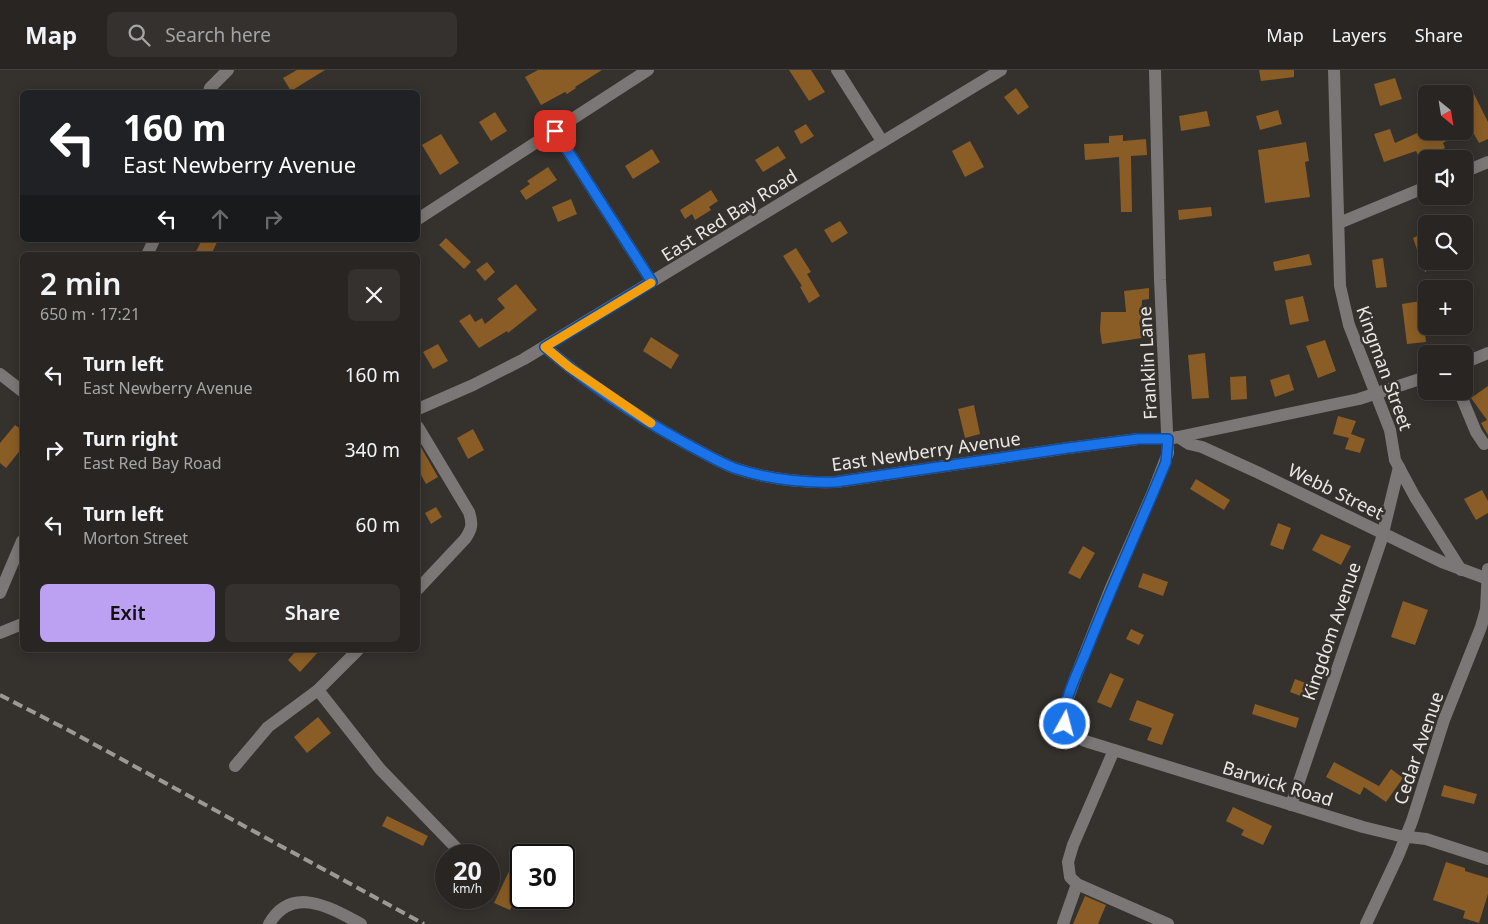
<!DOCTYPE html>
<html lang="en">
<head>
<meta charset="utf-8">
<style>
  body { margin:0; font-family:"Noto Sans",sans-serif; background:#34312f; color:#f1f3f6; height:100vh; display:flex; flex-direction:column; font-size:19px; white-space:nowrap }
  * { box-sizing:border-box; margin:0 }
  p { font-size:16px; color:#a5a5a5 }
  .icon { flex:none; width:28px; height:28px; fill:none; stroke:currentColor; stroke-width:2; stroke-linecap:round; stroke-linejoin:round }
  .map { position:relative; flex:1; overflow:hidden }
  .details { position:absolute; left:20px; top:182px; width:400px; height:400px; display:flex; flex-direction:column; background:#282522; border-radius:8px; box-shadow:0 2px 12px #0003,0 0 0 1px #444240 }
  .details>* { flex:none }
  .banner { position:absolute; left:20px; top:20px; width:400px; height:152px; border-radius:8px; box-shadow:0 2px 12px #0003,0 0 0 1px #444240; background:#202124; color:#fff; overflow:hidden }
  .needle { width:32px; rotate:150deg }
  .buttons { position:absolute; left:1418px; top:15px; display:grid; gap:10px }
  .buttons a { display:grid; place-items:center; width:55px; height:55px; border-radius:8px; background:#282522; box-shadow:0 2px 12px #0003,0 0 0 1px #444240; font-size:25px }
  .speed { position:absolute; left:435px; top:774px; display:flex; gap:10px; font-size:25px; font-weight:700; text-align:center }
  .speed>* { display:grid; place-content:center; width:65px; height:65px; border-radius:50%; background:#282522; box-shadow:0 2px 12px #0003,0 0 0 1px #444240; line-height:1 }
  .speed small { font-size:12px; font-weight:400 }
  .speed .limit { border:2px solid #111; border-radius:8px; background:#fff; color:#111 }
  .pin { position:absolute; display:grid; place-items:center; width:42px; height:42px; color:#fff; margin:-21px; border-radius:10px; box-shadow:0 2px 8px #0006 }
  .me { position:absolute; width:55px; margin:-28px; rotate:7deg; stroke-linejoin:round; filter:drop-shadow(0 0 4px #0008) }
  .turn { display:flex; align-items:center; gap:18px; height:105px; padding:0 20px; font-size:22px }
  .turn .icon { width:65px; height:65px; stroke-width:2.5 }
  .turn b { display:block; font-size:35px; line-height:42px }
  .lanes { display:flex; align-items:center; height:48px; padding:0 20px; background:#0003; justify-content:center; gap:25px; direction:ltr }
  .lanes .off { opacity:.35 }
  .round { display:grid; place-items:center; flex:none; width:52px; height:52px; border-radius:8px; background:#34312f }
  .headline { display:flex; align-items:center; justify-content:space-between; height:85px; padding:0 20px }
  h1 { font-size:30px; font-weight:600; line-height:38px }
  .button { display:flex; gap:10px; margin-top:auto; padding:10px 20px }
  .button a { flex:1; height:58px; border-radius:8px; background:#bca0f2; color:#111; font-size:20px; font-weight:600; line-height:58px; text-align:center }
  .button a+a { background:#34312f; color:#f1f3f6 }
  ul { padding:0; list-style:none }
  li { display:flex; align-items:center; gap:15px; height:75px; padding:0 20px }
  li div { flex:1 }
  li b { display:block; font-size:19px }
  li em { font-style:normal }
  header { display:flex; align-items:center; gap:30px; box-sizing:border-box; height:70px; padding:0 25px; background:#282522; border-bottom:1px solid #444240 }
  header strong { font-size:24px }
  nav { display:flex; gap:28px; margin-inline-start:auto; font-size:18px }
  .search { width:350px; height:45px; background:#34312f; display:flex; align-items:center; gap:12px; box-sizing:border-box; padding:0 18px; border-radius:8px; color:#a5a5a5; font-size:19px }
  .map>svg:first-child { display:block }
</style>
</head>
<body>
<header>
<strong>Map</strong>
<div class="search"><svg class="icon" aria-label="search" viewBox="0 0 24 24"><circle cx="10" cy="10" r="6"/><path d="M15 15l6 6"/></svg>Search here</div>
<nav><a>Map</a><a>Layers</a><a>Share</a></nav>
</header>
<div class="map">
<svg width="1488" height="854" viewBox="0 0 1488 854">
  <rect width="100%" height="100%" fill="#35312d"/>
  <g fill="#895d25">
    <path d="M297,0H325L291,21L283,8Z"/>
    <path d="M538,0H602L575,17L576,18L567,24L565,22L541,35L525,7Z"/>
    <path d="M789,0H811L825,22L809,31Z"/>
    <path d="M1259,0H1294V7L1261,11Z"/>
    <path d="M1395,8L1402,29L1380,36L1374,14Z"/>
    <path d="M1016,18L1029,37L1018,45L1004,27Z"/>
    <path d="M1474,24L1488,52V69L1479,73L1468,53L1472,51L1464,35V30Z"/>
    <path d="M1278,40L1282,54L1260,60L1256,46Z"/>
    <path d="M1207,41L1210,56L1181,61L1179,46Z"/>
    <path d="M495,42L507,61L491,71L479,52Z"/>
    <path d="M806,54L814,66L801,74L794,61Z"/>
    <path d="M1390,59L1395,73L1426,59V61H1444L1448,70L1443,73L1445,78L1420,89L1416,81L1384,92L1374,64Z"/>
    <path d="M441,64L459,93L440,105L422,75Z"/>
    <path d="M1123,65V71L1146,69L1147,85L1131,86L1132,142H1121L1119,87L1085,90L1084,74L1109,73V66Z"/>
    <path d="M970,71L984,97L965,107L952,81Z"/>
    <path d="M1306,72L1309,91L1305,92L1310,127L1265,133L1258,80Z"/>
    <path d="M778,76L786,88L763,102L755,90Z"/>
    <path d="M652,79L660,92L633,109L625,96Z"/>
    <path d="M548,97L557,110L526,130L520,121L530,114L527,111Z"/>
    <path d="M711,120L718,131L709,137L711,140L695,150L692,144L685,149L680,140Z"/>
    <path d="M571,129L577,144L558,152L552,137Z"/>
    <path d="M1211,137L1212,146L1179,150L1178,140Z"/>
    <path d="M840,151L848,163L832,173L824,160Z"/>
    <path d="M1426,162V202H1425L1413,168Z"/>
    <path d="M446,168L471,192L464,199L439,175Z"/>
    <path d="M202,170H218L211,185H194Z"/>
    <path d="M796,178L811,202L807,204L820,226L809,233L800,217L802,216L783,186Z"/>
    <path d="M1309,184L1312,195L1275,201L1273,192Z"/>
    <path d="M1383,188L1387,217L1376,218L1372,190Z"/>
    <path d="M487,192L495,202L485,211L476,200Z"/>
    <path d="M516,214L537,240L508,263L507,261L479,278L459,251L470,244L475,252L482,248L485,254L505,238L497,229Z"/>
    <path d="M1149,218V229L1142,230L1141,252H1139L1142,268L1102,274L1100,260L1101,242H1126L1124,221Z"/>
    <path d="M1303,226L1309,251L1290,255L1285,230Z"/>
    <path d="M1421,231L1426,272L1407,274L1402,234Z"/>
    <path d="M651,267L679,285L671,299L643,281Z"/>
    <path d="M1325,270L1336,301L1318,308L1306,276Z"/>
    <path d="M438,274L448,291L433,299L423,282Z"/>
    <path d="M1205,283L1209,328L1192,329L1188,285Z"/>
    <path d="M1289,304L1294,320L1275,327L1270,310Z"/>
    <path d="M1246,306L1247,329L1231,330L1230,307Z"/>
    <path d="M1488,316V365L1481,353L1487,350L1471,328Z"/>
    <path d="M974,335L980,364L965,368L958,339Z"/>
    <path d="M1338,346L1356,351L1351,364L1365,369L1360,383L1345,379L1349,368L1333,364Z"/>
    <path d="M15,355L22,360V378L6,398L0,393V373Z"/>
    <path d="M473,359L484,380L468,389L457,368Z"/>
    <path d="M418,372L438,407L426,414L421,405L418,407Z"/>
    <path d="M1196,409L1230,430L1224,440L1190,419Z"/>
    <path d="M1482,420L1488,431V443L1476,450L1464,429Z"/>
    <path d="M436,437L442,447L431,454L425,443Z"/>
    <path d="M1278,453L1291,458L1283,480L1270,475Z"/>
    <path d="M1321,464L1351,476L1341,495L1312,480Z"/>
    <path d="M1083,476L1095,483L1080,509L1068,503Z"/>
    <path d="M1143,503L1168,512L1163,526L1138,517Z"/>
    <path d="M1403,531L1428,540L1415,575L1391,567Z"/>
    <path d="M1131,559L1144,565L1139,575L1126,569Z"/>
    <path d="M297,580H320L300,602L288,590Z"/>
    <path d="M1110,603L1124,609L1111,638L1097,632Z"/>
    <path d="M1295,609L1319,618L1314,631L1290,622Z"/>
    <path d="M1137,630L1174,644L1162,675L1147,670L1152,658L1129,650Z"/>
    <path d="M1255,634L1299,648L1296,658L1252,644Z"/>
    <path d="M318,647L331,663L307,683L294,667Z"/>
    <path d="M1334,692L1379,716L1391,699L1403,708L1386,732L1364,717L1360,725L1326,707Z"/>
    <path d="M1444,715L1477,724L1474,734L1441,726Z"/>
    <path d="M1233,737L1272,756L1263,775L1241,765L1244,760L1226,751Z"/>
    <path d="M387,746L428,766L423,776L382,756Z"/>
    <path d="M1446,792L1465,798V801L1488,808V824L1479,853L1463,848L1465,841L1433,830Z"/>
    <path d="M513,793L521,797V816L510,840L494,833Z"/>
    <path d="M1085,826L1106,835L1098,854H1073Z"/>
  </g>
  <g fill="none" stroke-linecap="round" stroke-linejoin="round">
    <g stroke="#7a7776" stroke-width="12">
      <path d="M837,0L882,71"/>
      <path d="M1155,0L1160,210L1168,383L1153,422L1110,520L1074,611L1065,637L1064,649L1067,661L1085,671L1363,757L1400,766L1426,769L1488,789"/>
      <path d="M1334,0L1340,216L1349,255L1390,360L1395,390L1415,427L1461,500"/>
      <path d="M209,22L210,18L228,0"/>
      <path d="M555,61L652,212"/>
      <path d="M1464,102L1488,92"/>
      <path d="M418,149L648,0"/>
      <path d="M1339,153L1426,117"/>
      <path d="M147,185L154,170"/>
      <path d="M545,277C587,313 634,345 683,372C700,381 716,391 734,398C767,409 801,413 836,412L1068,378L1138,369H1168L1178,367L1189,374L1202,377L1259,403L1442,492L1488,509"/>
      <path d="M1464,293L1488,283"/>
      <path d="M0,304L22,321"/>
      <path d="M1459,321L1476,362L1484,374"/>
      <path d="M418,339L473,315L524,289L1001,0"/>
      <path d="M418,357L469,442C473,454 472,459 465,469L418,519"/>
      <path d="M1178,367L1359,329L1426,307"/>
      <path d="M0,523L22,471"/>
      <path d="M0,563L22,554"/>
      <path d="M318,620L380,699L463,785"/>
      <path d="M1114,680L1073,775L1068,792L1070,807L1077,814L1168,854"/>
      <path d="M235,696L268,657L318,620L358,580"/>
      <path d="M1291,735L1381,471L1399,397"/>
      <path d="M269,854C292,814 331,838 361,854"/>
      <path d="M1063,854L1077,814"/>
      <path d="M1366,854L1398,786L1412,751L1444,650L1481,557L1486,539L1488,499"/>
    </g>
    <path stroke="#9c9995" stroke-width="4" stroke-dasharray="10 5" stroke-linecap="butt" d="M0,625L68,660L424,854"/>
  </g>
  <g fill="none" stroke-linecap="round" stroke-linejoin="round">
    <defs>
      <path id="route" d="M555,61L652,212L545,277C587,313 634,345 683,372C700,381 716,391 734,398C767,409 801,413 836,412L1068,378L1138,369H1168L1166,392C1140,455 1111,518 1086,582C1078,602 1061,634 1065,654"/>
    </defs>
    <use href="#route" stroke="#114b97" stroke-width="12"/>
    <use href="#route" stroke="#1a73e8" stroke-width="9"/>
    <path stroke="#f59e0b" stroke-width="9" d="M651,353L569,297L545,277L651,213"/>
  </g>
  <g text-anchor="middle" dominant-baseline="central" stroke-width="5" stroke-linejoin="round" paint-order="stroke">
    <g font-size="18" fill="#ebe8e5" stroke="#35312d">
      <text transform="translate(729 145) rotate(-32)">East Red Bay Road</text>
      <text transform="translate(1147 293) rotate(-93)">Franklin Lane</text>
      <text transform="translate(1385 298) rotate(70)">Kingman Street</text>
      <text transform="translate(926 381) rotate(-8)">East Newberry Avenue</text>
      <text transform="translate(1336 421) rotate(26)">Webb Street</text>
      <text transform="translate(1331 561) rotate(-71)">Kingdom Avenue</text>
      <text transform="translate(1418 678) rotate(-71)">Cedar Avenue</text>
      <text transform="translate(1278 713) rotate(17)">Barwick Road</text>
    </g>
  </g>
</svg>
<div class="buttons">
<a><svg class="needle" viewBox="-14 -14 28 28"><path d="M0-13l5 13h-10z" fill="#e53935"/><path d="M0 13l5-13h-10z" fill="#a5a5a5"/></svg></a>
<a><svg class="icon" aria-label="sound" viewBox="0 0 24 24"><path d="M4 9h4l5-4v14l-5-4H4zM17 9q2 3 0 6"/></svg></a>
<a><svg class="icon" aria-label="search" viewBox="0 0 24 24"><circle cx="10" cy="10" r="6"/><path d="M15 15l6 6"/></svg></a>
<a>+</a>
<a>−</a>
</div>
<div class="speed"><div>20<small>km/h</small></div><div class="limit">30</div></div>
<div class="pin" style="left:555px;top:61px;background:#d93025"><svg class="icon" aria-label="arrive" viewBox="0 0 24 24"><path d="M6 21V4h12l-3 4 3 4H6"/></svg></div>
<svg class="me" style="left:1065px;top:654px" viewBox="-20 -20 40 40"><circle r="17" fill="#1a73e8" stroke="#fff" stroke-width="3"/><path d="M0-11L8 9 0 5-8 9z" fill="#fff"/></svg>
<div class="banner">
<div class="turn"><svg class="icon" aria-label="left" viewBox="0 0 24 24"><path d="M17 20v-9H6M10 6l-5 5 5 5"/></svg><div><b>160 m</b>East Newberry Avenue</div></div>
<div class="lanes"><svg class="icon" aria-label="left" viewBox="0 0 24 24"><path d="M17 20v-9H6M10 6l-5 5 5 5"/></svg><svg class="icon off" aria-label="ahead" viewBox="0 0 24 24"><path d="M12 20V5M6 11l6-6 6 6"/></svg><svg class="icon off" aria-label="right" viewBox="0 0 24 24"><path d="M7 20v-9h11M14 6l5 5-5 5"/></svg></div>
</div>
<section class="details">
<div class="headline"><div><h1>2 min</h1><p>650 m · 17:21</p></div><a class="round"><svg class="icon" aria-label="close" viewBox="0 0 24 24"><path d="M6 6l12 12M18 6L6 18"/></svg></a></div>
<ul>
<li><svg class="icon" aria-label="left" viewBox="0 0 24 24"><path d="M17 20v-9H6M10 6l-5 5 5 5"/></svg><div><b>Turn left</b><p>East Newberry Avenue</p></div><em>160 m</em></li>
<li><svg class="icon" aria-label="right" viewBox="0 0 24 24"><path d="M7 20v-9h11M14 6l5 5-5 5"/></svg><div><b>Turn right</b><p>East Red Bay Road</p></div><em>340 m</em></li>
<li><svg class="icon" aria-label="left" viewBox="0 0 24 24"><path d="M17 20v-9H6M10 6l-5 5 5 5"/></svg><div><b>Turn left</b><p>Morton Street</p></div><em>60 m</em></li>
</ul>
<div class="button"><a>Exit</a><a>Share</a></div>
</section>
</div>
</body>
</html>
